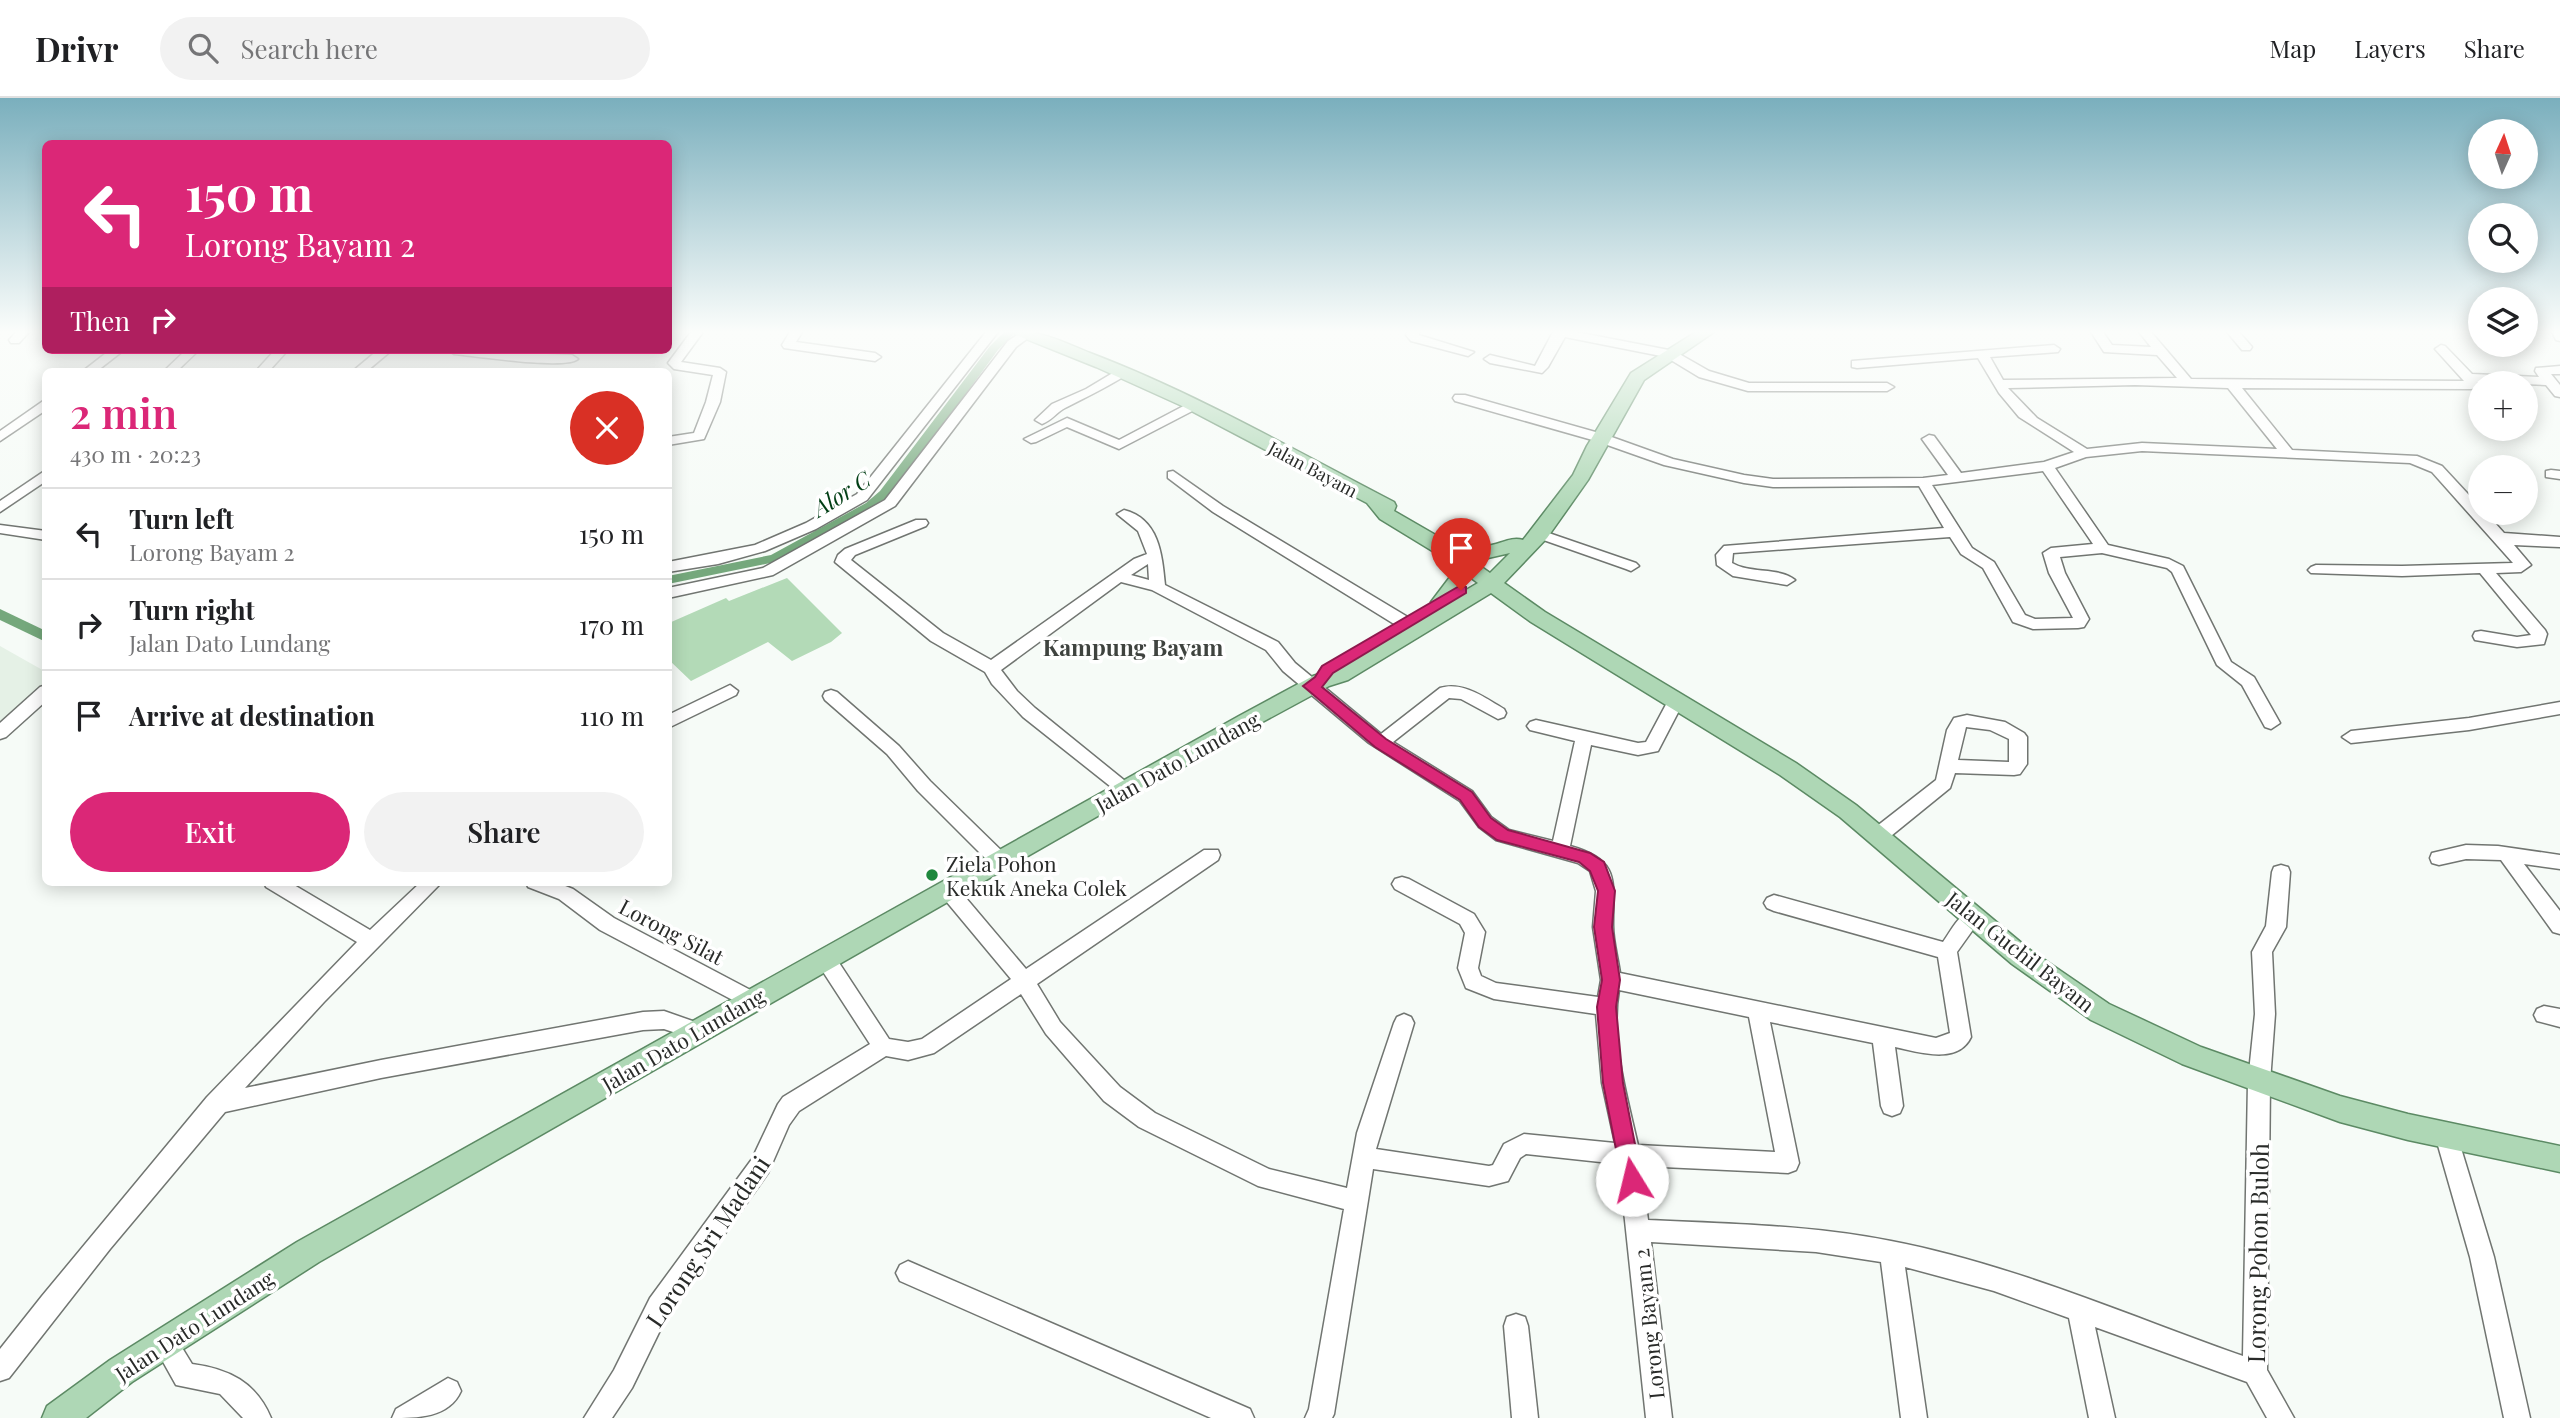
<!DOCTYPE html>
<html lang="en">
<head>
<meta charset="utf-8">
<style>
  body { margin:0; font-family:"Playfair Display",serif; background:#f2f2f2; color:#202124; height:100vh; display:flex; flex-direction:column; font-size:26px; white-space:nowrap }
  * { box-sizing:border-box; margin:0 }
  p { font-size:23px; color:#757577 }
  .icon { flex:none; width:38px; height:38px; fill:none; stroke:currentColor; stroke-width:2; stroke-linecap:round; stroke-linejoin:round }
  .map { position:relative; flex:1; overflow:hidden }
  .sheet { position:absolute; left:42px; top:270px; width:630px; height:518px; display:flex; flex-direction:column; background:#fff; border-radius:10px; box-shadow:0 4px 18px #0003 }
  .sheet>* { flex:none }
  .banner { position:absolute; left:42px; top:42px; width:630px; height:214px; border-radius:10px; box-shadow:0 4px 18px #0003; background:#db2777; color:#fff; overflow:hidden }
  .needle { width:46px; rotate:3deg }
  .tools { position:absolute; left:2468px; top:21px; display:grid; gap:14px }
  .tools a { display:grid; place-items:center; width:70px; height:70px; border-radius:50%; background:#fff; box-shadow:0 4px 18px #0003; font-size:35px }
  .pin { position:absolute; display:grid; place-items:center; width:60px; height:60px; color:#fff; margin:-72px -30px; border-radius:50% 50% 50% 0; rotate:-45deg; box-shadow:0 0 7px #0007 }
  .pin .icon { rotate:45deg }
  .me { position:absolute; width:77px; margin:-38px; rotate:351deg; stroke-linejoin:round; filter:drop-shadow(0 0 5px #0008) }
  .turn { display:flex; align-items:center; gap:24px; height:147px; padding:0 28px; font-size:32px }
  .turn .icon { width:91px; height:91px; stroke-width:2.5 }
  .turn b { display:block; font-size:49px; line-height:60px }
  .then { display:flex; align-items:center; height:66px; padding:0 28px; background:#0003; gap:14px; font-size:26px }
  .round { display:grid; place-items:center; flex:none; width:74px; height:74px; border-radius:37px; background:#f2f2f2 }
  .head { display:flex; align-items:center; justify-content:space-between; height:119px; padding:0 28px }
  h1 { font-size:42px; font-weight:600; line-height:52px; color:#db2777 }
  .action { display:flex; gap:14px; margin-top:auto; padding:14px 28px }
  .action a { flex:1; height:80px; border-radius:42px; background:#db2777; color:#fff; font-size:28px; font-weight:600; line-height:80px; text-align:center }
  .action a+a { background:#f2f2f2; color:#202124 }
  ul { padding:0; list-style:none }
  li { display:flex; align-items:center; gap:21px; height:91px; padding:0 28px; border-top:2px solid #e0e0e0 }
  li div { flex:1 }
  li b { display:block; font-size:26px }
  li em { font-style:normal }
  header { display:flex; align-items:center; gap:42px; box-sizing:border-box; height:98px; padding:0 35px; background:#fff; border-bottom:2px solid #e0e0e0 }
  header strong { font-size:33px }
  nav { display:flex; gap:38px; margin-inline-start:auto; font-size:24px }
  .search { width:490px; height:63px; background:#f2f2f2; display:flex; align-items:center; gap:18px; box-sizing:border-box; padding:0 24px; border-radius:38px; color:#757577; font-size:26px }
  .map>svg:first-child { display:block }
</style>
</head>
<body>
<header>
<strong>Drivr</strong>
<div class="search"><svg class="icon" aria-label="search" viewBox="0 0 24 24"><circle cx="10" cy="10" r="6"/><path d="M15 15l6 6"/></svg>Search here</div>
<nav><a>Map</a><a>Layers</a><a>Share</a></nav>
</header>
<div class="map">
<svg width="2560" height="1320" viewBox="0 0 2560 1320">
  <rect width="100%" height="100%" fill="#f6fbf7"/>
  <path fill="#e5f1e6" d="M0,548L46,574L45,583L0,626Z"/>
  <path fill="#b3dab7" d="M787,480L842,535L831,544L792,563L768,544L691,583L669,562V525L726,500L729,503Z"/>
  <g fill="none" stroke-linecap="round" stroke-linejoin="round">
    <g fill="#75a87c" fill-rule="evenodd">
      <path d="M1004,234H1016L998,252L890,399L876,411L780,463L668,486V478L771,457L866,405L880,393L990,248Z"/>
      <path d="M0,511L46,533V544L0,522Z"/>
    </g>
    <defs>
      <g id="minor">
        <path d="M16,234H29L19,245H11L9,242Z"/>
        <path d="M691,234H703L681,264L720,270L726,274L720,304L704,341L668,347V339L694,335L706,304L713,277L674,271L668,265Z"/>
        <path d="M790,234H802L796,244L875,255L881,259L875,263L784,250L782,247Z"/>
        <path d="M986,234H998L867,402L816,431L765,453L718,466L668,474V464L755,447L806,425L857,396Z"/>
        <path d="M1022,234H1036L1016,249L895,408L773,477L668,500V490L763,470L885,402L1008,243Z"/>
        <path d="M1407,234H1419V237L1474,254L1468,258L1411,243L1406,237Z"/>
        <path d="M1553,234H1576L1674,253L1709,273L1749,285H1887L1894,289L1887,293H1748L1699,279L1666,259L1565,239L1548,269L1542,275L1490,265L1484,261L1490,257L1535,268Z"/>
        <path d="M2091,234H2103L2112,247L2151,249L2139,234H2151L2191,281L2464,283L2435,251L2441,247L2445,248L2472,276L2539,279L2535,273L2536,270L2560,268V276H2551L2560,287V299L2555,298L2546,287L2477,284L2476,290L2471,291L2242,290L2292,352L2417,358L2442,368L2480,409V415H2486L2504,435L2560,439V449L2514,447L2531,467L2521,474L2496,475L2545,532L2547,536L2544,546L2517,549L2475,542L2473,538L2475,534L2481,533L2517,539L2531,537L2480,475L2402,478L2311,475L2308,472L2311,469L2316,467L2402,468L2513,465L2432,374L2410,365L2142,353L2086,359L2055,370L2108,447L2169,461L2183,468L2231,564L2254,579L2280,625L2271,631L2265,629L2242,587L2217,567L2172,474L2167,470L2102,455L2060,459L2065,475L2089,521L2084,529L2078,530L2033,531L2013,524L1983,470L1961,456L1950,439L1733,455L1732,465C1750,476 1780,469 1795,482L1787,487L1733,478L1717,467L1716,457L1724,448L1944,430L1919,388L1773,389L1744,385L1664,367L1596,343L1455,303L1453,300L1455,297H1465L1606,337L1673,361L1744,377L1773,381L1923,380L1948,377L1922,341L1929,337L1934,338L1961,375L2044,364L2074,354L2019,319L1999,295L1978,260L1857,270L1852,269V263L2054,247L2060,251L2058,254L1990,259L2003,282L2177,280L2157,257L2104,254ZM2135,287L2228,290L2277,351L2142,345L2087,351L2037,320L2008,290ZM2043,373L2093,446L2051,450L2043,455L2049,475L2073,520L2035,521L2025,517L1994,464L1972,450L1932,387Z"/>
        <path d="M2227,234H2239L2252,249L2250,252H2242Z"/>
        <path d="M2552,234H2560V243L2556,242Z"/>
        <path d="M110,252H124L97,273H83Z"/>
        <path d="M186,252H199L177,273H164Z"/>
        <path d="M275,252H288L269,273H256Z"/>
        <path d="M378,252H392L367,273H353Z"/>
        <path d="M448,252L572,257L578,261C565,272 476,258 454,256Z"/>
        <path d="M1121,270L1127,274L1126,277C1106,290 1086,299 1065,310C1057,314 1051,323 1042,326L1035,322L1052,306L1086,291Z"/>
        <path d="M46,301V312L0,343V333Z"/>
        <path d="M1193,303L1198,304V310L1119,351L1067,329L1036,344L1031,345L1024,341L1067,320L1119,342Z"/>
        <path d="M46,372V383L0,414V403Z"/>
        <path d="M2551,372L2560,373V381L2546,379V373Z"/>
        <path d="M1173,373L1223,408L1411,521L1413,525L1411,529H1399L1213,414L1168,380V374Z"/>
        <path d="M1124,412C1159,421 1162,456 1165,487L1278,544L1295,565L1381,636L1440,590C1463,583 1485,600 1504,611L1506,615L1504,619L1498,621L1461,601L1449,600L1393,644L1472,693L1491,719L1509,732L1553,743L1575,643L1530,632L1527,628L1530,624L1536,622L1638,645L1646,644L1670,599H1682L1684,603L1658,653L1638,657L1591,647L1570,748C1621,762 1613,783 1613,827C1613,843 1618,860 1620,875L1936,940L1950,935L1938,859L1774,813L1767,810L1764,805L1767,800L1774,797L1943,844C1952,832 1962,808 1979,814L1982,819L1957,854L1971,939C1958,967 1918,954 1895,949L1903,1008L1900,1015L1892,1018L1884,1015L1881,1008L1873,945L1770,924L1799,1065L1796,1072L1788,1075L1641,1068L1648,1122C1729,1126 1811,1127 1891,1143C2011,1166 2127,1217 2243,1258L2248,984L2255,916L2252,854L2266,828L2272,774L2274,769L2281,767L2288,769L2290,774L2286,829L2272,854L2275,916L2270,984L2267,1272L2294,1320H2267L2247,1284L2095,1229L2115,1320H2089L2069,1220L1994,1193L1905,1169L1927,1320H1901L1881,1164L1816,1154L1651,1144L1672,1320H1646L1619,1066L1526,1056L1520,1060L1508,1083L1489,1088L1373,1071L1334,1316L1332,1320H1305L1309,1311L1344,1111L1258,1088L1139,1029L1104,1003L1046,936L1021,896L934,955L908,962L886,958L799,1013L789,1027L768,1075L668,1216L632,1290L612,1320H584L614,1272L650,1200L752,1061L778,1006L783,999L870,946L818,866L815,860L818,854L825,852L832,854L889,941L908,944L922,941L1011,881L941,797L938,792L941,787L948,785L955,787L1026,871L1204,752H1218L1220,757L1218,762L1037,886L1060,924L1120,989L1155,1015L1269,1071L1347,1090L1357,1035L1394,925L1397,919L1404,916L1411,919L1414,925L1376,1051L1489,1068L1493,1067L1504,1046L1524,1036L1615,1045L1602,985L1596,916L1494,901L1466,890L1458,870L1465,835L1460,826L1395,791L1392,786L1395,781L1402,779L1409,781L1474,816L1485,834L1478,870L1481,878L1496,885L1598,899L1601,882L1593,829L1596,793L1590,773L1578,765L1496,742L1479,729L1460,703L1369,645L1283,573L1266,552L1152,492L1121,484L1001,572L1017,593L1035,610L1135,691L1132,696H1120L1023,619L992,586L985,574L931,543L835,464L838,457L845,451L916,422H926L928,425L926,428L855,457L851,462L943,535L991,562L1134,461L1147,456L1138,433L1117,416ZM1148,466L1149,482L1131,477ZM1619,892L1749,919L1775,1054L1638,1047C1627,998 1610,942 1619,892Z"/>
        <path d="M0,427L46,433V442L0,435Z"/>
        <path d="M1540,432L1636,465L1639,468L1631,473L1626,471L1535,439L1533,436L1535,433Z"/>
        <path d="M46,587V603L6,639L0,641V625L40,589Z"/>
        <path d="M730,587L738,593L736,597L668,630V617Z"/>
        <path d="M831,592L837,594L899,648L930,683L1008,759L1010,764L1008,769L1001,771L994,769L918,693L887,656L825,602L823,598L825,594Z"/>
        <path d="M2560,604V616L2469,632L2351,645L2342,639L2351,633L2469,620Z"/>
        <path d="M1967,617L2005,624L2024,635L2027,639V666L2020,676L2014,677L1955,675L1950,690L1886,742H1872L1870,737L1872,732L1936,682L1947,632L1954,620ZM1966,629L1990,632L2009,641V664L1958,662Z"/>
        <path d="M2466,747L2498,748L2560,757V771L2524,766L2560,813V836L2553,834L2501,762L2466,761L2439,767L2432,765L2430,760L2432,755Z"/>
        <path d="M264,784H289L370,832L421,784H442L324,904L245,990L381,962L643,914L664,913L704,927L707,933L704,939L697,942L664,931L643,932L381,980L225,1014L110,1151L9,1280L0,1283V1251L42,1198L207,999L357,844L266,789Z"/>
        <path d="M526,784H555L573,791L614,820L758,896L761,902L758,908L751,911L744,908L600,832L559,801L528,789Z"/>
        <path d="M2544,908L2560,911V929L2537,923L2534,917L2537,911Z"/>
        <path d="M2446,1027L2454,1030L2457,1037L2494,1159L2530,1320H2504L2470,1159L2435,1037L2438,1030Z"/>
        <path d="M908,1163L1250,1311L1254,1320H1211L900,1183L896,1175L900,1167Z"/>
        <path d="M1516,1216L1525,1219L1528,1228L1538,1320H1512L1504,1228L1507,1219Z"/>
        <path d="M164,1232L173,1235L192,1266C229,1271 256,1284 271,1320H243L220,1296L176,1287L152,1244L155,1235Z"/>
        <path d="M448,1280L457,1284L461,1293C449,1320 417,1320 392,1320L396,1311Z"/>
      </g>
      <path id="major" d="M1014,234C1041,232 1065,245 1090,255C1195,295 1294,352 1394,404L1396,408L1394,413L1439,439L1447,435C1460,438 1471,448 1485,448C1498,448 1510,438 1523,442L1573,377L1587,348L1631,275L1696,234H1714L1644,282L1588,382L1547,440L1504,485L1545,514L1796,665L1856,707L2030,852L2109,906L2201,949L2340,998L2408,1016L2560,1048V1074L2408,1042L2340,1024L2182,966L2091,922L2012,866L1840,719L1780,677L1531,524L1491,495L1348,582L1329,588L1255,628L319,1164L132,1284L86,1320H42L47,1308L110,1262L297,1144L1239,618L1313,578L1332,572L1437,510L1431,504L1450,479L1439,457L1380,421L1367,405L1180,307L1096,269L1016,237ZM1510,455L1490,475L1463,456L1488,460ZM1470,479L1478,485L1456,498Z"/>
    </defs>
    <use href="#minor" stroke="#717571" stroke-width="3"/>
    <use href="#major" stroke="#5c8a64" stroke-width="3"/>
    <use href="#minor" fill="#fff" fill-rule="evenodd"/>
    <use href="#major" fill="#aed7b5" fill-rule="evenodd"/>
  </g>
  <linearGradient id="sky" x2="0" y2="1"><stop stop-color="#7aafbd"/><stop offset="0.56" stop-color="#fbfdfb"/><stop offset="1" stop-color="#fbfdfb" stop-opacity="0"/></linearGradient>
  <rect width="2560" height="418" fill="url(#sky)"/>
  <path fill="#db2777" stroke="#8e194d" stroke-width="2" d="M1461,487L1466,489V495L1333,575L1322,589L1386,641L1472,694L1491,720L1508,732L1590,755L1604,764L1615,793L1612,829L1620,882L1616,909L1623,985L1642,1082L1639,1089L1632,1092L1625,1089L1622,1082L1603,985L1597,909L1602,882L1594,829L1598,793L1590,773L1579,764L1497,742L1479,729L1460,702L1375,649L1303,588L1315,579L1322,568Z"/>
  <circle fill="#20883e" stroke="#fff" stroke-width="2.5" cx="932" cy="777" r="7"/>
  <g text-anchor="middle" dominant-baseline="central" stroke-width="7" stroke-linejoin="round" paint-order="stroke">
    <g font-size="18" fill="#292b29" stroke="#fff">
      <text transform="translate(1313 371) rotate(28)">Jalan Bayam</text>
    </g>
    <g font-size="21" fill="#292b29" stroke="#fff">
      <text transform="translate(1177 663) rotate(-29)">Jalan Dato Lundang</text>
      <text transform="translate(672 833) rotate(28)">Lorong Silat</text>
      <text transform="translate(2021 853) rotate(38)">Jalan Guchil Bayam</text>
      <text transform="translate(683 941) rotate(-30)">Jalan Dato Lundang</text>
      <text transform="translate(1648 1226) rotate(-96)">Lorong Bayam 2</text>
      <text transform="translate(194 1227) rotate(-33)">Jalan Dato Lundang</text>
    </g>
    <g font-size="21" fill="#292b29" stroke="#fff" text-anchor="start">
      <text x="946" y="765">Ziela Pohon<tspan x="946" dy="24">Kekuk Aneka Colek</tspan></text>
    </g>
    <g font-size="23" font-style="italic" fill="#003e14" stroke="#fff">
      <text transform="translate(841 395) rotate(-32)">Alor C</text>
    </g>
    <g font-size="23" font-weight="bold" fill="#3f433f" stroke="#fff">
      <text x="1133" y="548">Kampung Bayam</text>
    </g>
    <g font-size="24" fill="#292b29" stroke="#fff">
      <text transform="translate(707 1143) rotate(-56)">Lorong Sri Madani</text>
      <text transform="translate(2257 1155) rotate(-89)">Lorong Pohon Buloh</text>
    </g>
  </g>
</svg>
<div class="tools">
<a><svg class="needle" viewBox="-14 -14 28 28"><path d="M0-13l5 13h-10z" fill="#e53935"/><path d="M0 13l5-13h-10z" fill="#757577"/></svg></a>
<a><svg class="icon" aria-label="search" viewBox="0 0 24 24"><circle cx="10" cy="10" r="6"/><path d="M15 15l6 6"/></svg></a>
<a><svg class="icon" aria-label="layers" viewBox="0 0 24 24"><path d="M12 4l9 5-9 5-9-5zM3 14l9 5 9-5"/></svg></a>
<a>+</a>
<a>−</a>
</div>
<div class="pin" style="left:1461px;top:492px;background:#d93025"><svg class="icon" aria-label="arrive" viewBox="0 0 24 24"><path d="M6 21V4h12l-3 4 3 4H6"/></svg></div>
<svg class="me" style="left:1632px;top:1082px" viewBox="-20 -20 40 40"><circle r="19" fill="#fff"/><path d="M0-13L10 11 0 6-10 11z" fill="#db2777"/></svg>
<div class="banner">
<div class="turn"><svg class="icon" aria-label="left" viewBox="0 0 24 24"><path d="M17 20v-9H6M10 6l-5 5 5 5"/></svg><div><b>150 m</b>Lorong Bayam 2</div></div>
<div class="then">Then<svg class="icon" aria-label="right" viewBox="0 0 24 24"><path d="M7 20v-9h11M14 6l5 5-5 5"/></svg></div>
</div>
<section class="sheet">
<div class="head"><div><h1>2 min</h1><p>430 m · 20:23</p></div><a class="round" style="background:#d93025;color:#fff"><svg class="icon" aria-label="close" viewBox="0 0 24 24"><path d="M6 6l12 12M18 6L6 18"/></svg></a></div>
<ul>
<li><svg class="icon" aria-label="left" viewBox="0 0 24 24"><path d="M17 20v-9H6M10 6l-5 5 5 5"/></svg><div><b>Turn left</b><p>Lorong Bayam 2</p></div><em>150 m</em></li>
<li><svg class="icon" aria-label="right" viewBox="0 0 24 24"><path d="M7 20v-9h11M14 6l5 5-5 5"/></svg><div><b>Turn right</b><p>Jalan Dato Lundang</p></div><em>170 m</em></li>
<li><svg class="icon" aria-label="arrive" viewBox="0 0 24 24"><path d="M6 21V4h12l-3 4 3 4H6"/></svg><div><b>Arrive at destination</b></div><em>110 m</em></li>
</ul>
<div class="action"><a>Exit</a><a>Share</a></div>
</section>
</div>
</body>
</html>
